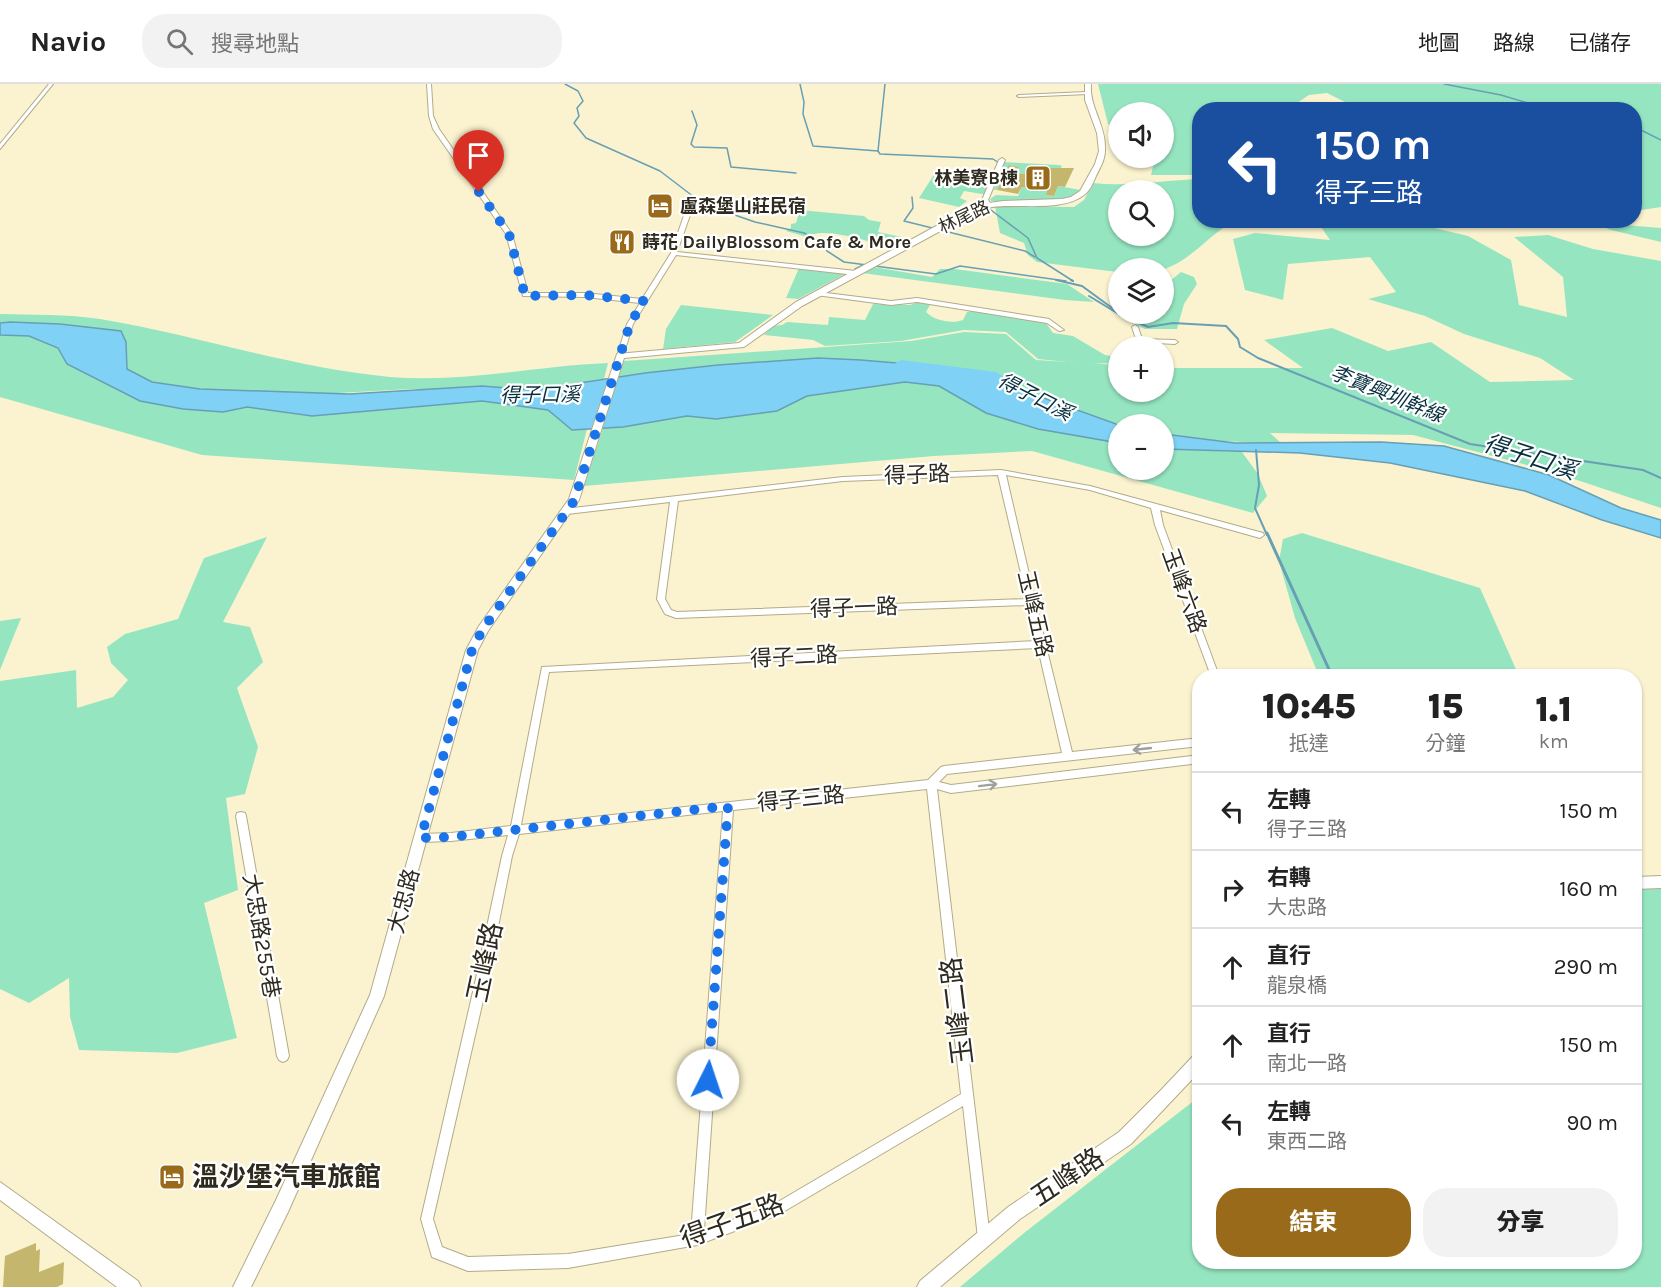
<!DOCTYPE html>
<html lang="zh-TW">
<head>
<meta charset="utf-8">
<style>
  body { margin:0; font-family:Karla,"Noto Sans TC",sans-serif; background:#f2f2f2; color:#222; height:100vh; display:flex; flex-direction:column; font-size:22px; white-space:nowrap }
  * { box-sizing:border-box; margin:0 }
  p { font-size:20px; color:#767676 }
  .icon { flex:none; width:33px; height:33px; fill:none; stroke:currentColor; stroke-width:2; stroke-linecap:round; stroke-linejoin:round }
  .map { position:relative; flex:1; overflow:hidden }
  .panel { position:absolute; left:1192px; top:585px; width:450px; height:600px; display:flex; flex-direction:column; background:#fff; border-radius:24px; box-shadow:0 2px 4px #0004 }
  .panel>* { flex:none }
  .banner { position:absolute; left:1192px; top:18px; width:450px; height:126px; border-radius:24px; box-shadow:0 2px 4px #0004; background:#1a4fa0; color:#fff; overflow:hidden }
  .tools { position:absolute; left:1108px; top:18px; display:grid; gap:12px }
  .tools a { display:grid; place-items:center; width:66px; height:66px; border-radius:50%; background:#fff; box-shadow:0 2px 4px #0004; font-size:30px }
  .pin { position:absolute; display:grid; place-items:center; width:51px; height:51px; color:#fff; margin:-62px -26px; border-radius:50% 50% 50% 0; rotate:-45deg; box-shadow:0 0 6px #0007 }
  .pin .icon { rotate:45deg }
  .me { position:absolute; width:66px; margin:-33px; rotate:4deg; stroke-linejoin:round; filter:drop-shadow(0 0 4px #0008) }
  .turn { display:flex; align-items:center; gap:21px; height:126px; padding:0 24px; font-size:27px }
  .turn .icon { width:78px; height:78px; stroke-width:2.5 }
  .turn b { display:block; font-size:42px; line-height:51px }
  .eta { display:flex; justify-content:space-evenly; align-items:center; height:102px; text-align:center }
  .eta b { font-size:36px; font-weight:800; line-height:42px }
  .cta { display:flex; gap:12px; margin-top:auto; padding:12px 24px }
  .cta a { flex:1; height:69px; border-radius:24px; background:#996a1a; color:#fff; font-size:24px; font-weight:800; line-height:69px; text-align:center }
  .cta a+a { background:#f2f2f2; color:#222 }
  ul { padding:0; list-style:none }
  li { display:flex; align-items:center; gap:18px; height:78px; padding:0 24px; border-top:2px solid #e0e0e0 }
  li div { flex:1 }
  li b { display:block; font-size:22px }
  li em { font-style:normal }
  header { display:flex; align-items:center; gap:36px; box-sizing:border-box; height:84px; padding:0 30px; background:#fff; border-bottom:2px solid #e0e0e0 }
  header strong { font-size:28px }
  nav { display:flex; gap:33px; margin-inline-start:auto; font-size:21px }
  .search { width:420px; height:54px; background:#f2f2f2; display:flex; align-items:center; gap:15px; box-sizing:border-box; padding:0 21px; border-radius:24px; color:#767676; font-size:22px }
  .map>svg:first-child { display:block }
</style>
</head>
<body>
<header>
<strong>Navio</strong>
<div class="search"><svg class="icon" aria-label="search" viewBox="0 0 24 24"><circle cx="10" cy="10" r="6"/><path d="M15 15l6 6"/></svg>搜尋地點</div>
<nav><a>地圖</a><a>路線</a><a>已儲存</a></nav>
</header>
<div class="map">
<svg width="1661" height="1203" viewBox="0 0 1661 1203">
  <rect width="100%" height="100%" fill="#fbf3cf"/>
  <g fill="#96e5c1" fill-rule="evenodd">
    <path d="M1098,0H1661V123L1635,127V26L1359,25L1327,9L1309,11L1288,25L1200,26V91H1151L1155,74H1164V28H1119V42L1108,40Z"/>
    <path d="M1002,78L1059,81L1062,82L1060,86L1046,84L1044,92L1016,89L1019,83L1010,81L997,106H994Z"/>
    <path d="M935,89L993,97L988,111L964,107L960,114L967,117L959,123L919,114Z"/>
    <path d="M1200,95V136L1234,137C1209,151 1192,175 1165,185C1156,188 1132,184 1119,184V188L1109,187L1037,178L1028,171L1024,159L1000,149L995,122L1074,123L1084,116L1093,99C1128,103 1164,96 1200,95ZM1119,106H1164V152H1119Z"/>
    <path d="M1058,102L1081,106L1071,114L1060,117H991L990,115L996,111L1018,112L1022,103L1047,106L1046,111L1054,112Z"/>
    <path d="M800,126L864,132L869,136L881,138L878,148L911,155L894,164C873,160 824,141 807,153L786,147L791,144V140L796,139Z"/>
    <path d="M1317,137H1405L1468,152L1511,176L1519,221L1567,233L1563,193L1514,153L1548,151L1593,165L1661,177V424L1553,388L1413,351L1270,349L1280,358C1241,359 1203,357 1164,350V340L1110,339L980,291L933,282L818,274L718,281L618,293L624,277L911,257L964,248L1006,250L1036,276L1119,281V308H1164V284H1303L1264,256L1332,244L1388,267L1431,258L1490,298L1574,296L1540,274L1464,250L1425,232L1368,215L1396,208L1370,173L1288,180L1283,216L1245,206L1233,155L1255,149L1330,156Z"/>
    <path d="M1612,140L1661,144V158L1607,145Z"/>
    <path d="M874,183L932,193L940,185H955L1067,200L1094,218L1065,216L862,189Z"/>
    <path d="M799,184L845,190L798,215L786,214Z"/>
    <path d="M1181,188L1194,193L1197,200L1184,220L1177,245H1145L1135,240L1159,235L1155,230H1164V202Z"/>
    <path d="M918,218L930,221L926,228C935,237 952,240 963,236L967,228L972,227L1046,239L1053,249L1073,252L1105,271L1117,273L1116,279L1087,280L1038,275L1006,248L964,246L901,257L825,262L813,256L764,251L773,242L782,241L787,238L828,241L829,233L865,236L873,220L910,221Z"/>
    <path d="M681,221L773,231L735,258L663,265L666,245Z"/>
    <path d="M0,230C33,231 67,230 100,235C197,251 292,284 390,293C464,299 534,282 608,279L604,295L534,306L482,302L455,305H411L320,310L200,305L152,298L127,285L126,258L0,239Z"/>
    <path d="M0,251H28L58,264L67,280L140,317L183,325L223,328L247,323L309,332L482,317L548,326L572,346L587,345L574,396L202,371L0,313Z"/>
    <path d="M905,298L939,302L986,329L1038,345L1119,359V386H1164V365L1242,368L1258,390L1267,412L1253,429L1032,367L934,372L584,402L603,344L687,332L716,335L777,327L807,312Z"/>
    <path d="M1302,449L1480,504L1519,592H1319L1295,534L1279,477L1283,455Z"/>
    <path d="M267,453L223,538L250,543L263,578L237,604L258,663L245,710L226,714L238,806L204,819L237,954L177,969L79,966L70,933L69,894L29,919L0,905V597L76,586L77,624L113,613L128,596L111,579L107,563L125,550L178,535L204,474Z"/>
    <path d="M21,534L0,586V537Z"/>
    <path d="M1661,799V1203H960L1024,1149L1200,1012V1178H1635V801Z"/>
  </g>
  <g fill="#7fd1f5" stroke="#679fb4" stroke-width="1.5">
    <path d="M10,238L60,240L121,247L126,258L127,285L152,298L200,305L349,310L482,302L534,306L645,289L718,281L818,274L861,276L933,282L980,291L1119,341V359L1038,345L986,329L939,302L905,298L807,312L777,327L716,335L687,332L623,343L572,346L548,326L482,317L312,332L247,323L223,328L183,325L140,317L67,280L58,264L29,252L0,251V239Z"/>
    <path d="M1164,350L1235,359L1381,358L1444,362L1549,391L1621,424L1661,436V454L1602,436L1525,407L1390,379L1300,369L1164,365Z"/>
  </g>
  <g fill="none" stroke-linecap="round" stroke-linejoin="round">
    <g stroke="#679fb4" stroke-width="1.5">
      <path d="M565,0L578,7L583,17L577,24L579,32L574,39L586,54L660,87L694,113L713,118L729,129L755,138L804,149L823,159L827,167L844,178L936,190L960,182L1066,197"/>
      <path d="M800,0L804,18L803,30L813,62L878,67"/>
      <path d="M885,0L878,67L880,70L993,75L999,79"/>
      <path d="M1444,0L1501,11L1551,26"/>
      <path d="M692,27L697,41L691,60L694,63L727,64L731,83L796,89"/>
      <path d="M1635,43L1661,56"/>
      <path d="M912,113L913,124L904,137L1025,167L1035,173"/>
      <path d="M987,123L1028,154L1037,174L1073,197"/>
      <path d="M855,185L863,181"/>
    </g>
    <g stroke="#679fb4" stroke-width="2">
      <path d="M1056,196L1082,202L1119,229"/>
      <path d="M1071,196L1073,197"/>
      <path d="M1089,212L1122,232"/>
      <path d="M1120,230L1148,243L1173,239L1226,242L1238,255L1240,263L1258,274L1470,360L1643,386L1661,394"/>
      <path d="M1256,366L1259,401L1255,424L1267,451"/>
    </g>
    <path stroke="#679fb4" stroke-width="3" d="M1267,449L1332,592"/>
    <path fill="#7fd1f5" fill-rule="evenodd" d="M901,276L996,288L1049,319L1041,324L1036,322L987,295L896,283L894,280Z"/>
  </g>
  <g fill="#c4b66d">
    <path d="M1009,81L1019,83L1016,89L1043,92L1046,84H1074L1065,103L1058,102L1054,112L1046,111L1047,106L1022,103L1018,110L997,106Z"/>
    <path d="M36,1159V1167L40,1165L39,1188L64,1178L63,1200L57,1203H3L5,1172Z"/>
  </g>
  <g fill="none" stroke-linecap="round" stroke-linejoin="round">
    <defs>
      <g id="minor">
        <path d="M49,0H53L0,65V60Z"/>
        <path d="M427,0H431L433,32L439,45L512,150L528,209H585L642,215L671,169L689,117L692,115L695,117L677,168L856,187L859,189L856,191L676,171L633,240L623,272L620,274L618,273L617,272L627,240L640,219L585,213L523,212L506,150L433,45L429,32Z"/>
        <path d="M1086,8L1088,9V10L1019,13L1017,12L1019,11Z"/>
        <path d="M1002,74L1005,76L988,116L990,119L985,120L982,116L999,76Z"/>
        <path d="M818,208L891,217L917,214L1049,235L1064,246L1059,247L1047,239L917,218L891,221L816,211L815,210Z"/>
        <path d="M1135,241L1138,243L1142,255L1175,256L1178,258L1175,260L1137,258L1132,243Z"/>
        <path d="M1001,386L1090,402L1263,449L1264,451L1260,454L1160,426L1163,441L1219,592H1211L1155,441L1151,424L1090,406L1006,391L1035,516L1037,518L1036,520L1045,557L1047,560L1046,562L1072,668L1200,654V662L947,690L939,698L951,701L1200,671V679L951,709L937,705L990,1154L989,1159L984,1160L979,1159L978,1154L963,1022L778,1131L697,1161L568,1184L468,1187L432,1173L421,1135L475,899L502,772L508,751L451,757L421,758L417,757L416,754L417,751L421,750L451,749L511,742L542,583L1036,557L1028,521L676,534L665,530L657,515L670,418L567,430L564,429L563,427L564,425L843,393ZM998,391L1027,515L677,528L671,526L665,515L678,417L843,397ZM1038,564L1062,669L944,682L941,683L928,696L521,741L549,588ZM927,705L961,1010L771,1122L704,1146L733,726ZM723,727L691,1150L568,1170L468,1173L442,1163L433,1135L487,899L512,772L519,750Z"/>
        <path d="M241,728L245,729L246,732L289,972L287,976L283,978L279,976L277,972L236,732L237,729Z"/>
      </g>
      <g id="tertiary">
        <path d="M1085,0H1091C1089,22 1105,40 1105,62C1106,74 1101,82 1096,92C1093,99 1090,107 1084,111C1060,130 1011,117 981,125L802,222L744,263L624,274L579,416L488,547L478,566L384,912L288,1128L251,1203H233L276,1116L370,911L466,566L479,542L569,415L617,270L739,259L796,218L975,121L1003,117L1062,115L1071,113L1080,107L1095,80L1099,67L1097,49L1085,16Z"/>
        <path d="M1661,792V804L1635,805V793Z"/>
        <path d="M1200,967V987L1131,1060L1020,1135L940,1203H917L920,1197L1008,1123L1119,1048L1162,1005L1195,970Z"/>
        <path d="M0,1098L138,1197L141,1203H117L0,1116Z"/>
      </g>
    </defs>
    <use href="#minor" stroke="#b2ab89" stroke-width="2"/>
    <use href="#tertiary" stroke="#b2ab89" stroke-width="2"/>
    <use href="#minor" fill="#fff" fill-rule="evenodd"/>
    <use href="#tertiary" fill="#fff" fill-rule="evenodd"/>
  </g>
  <defs><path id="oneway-shaft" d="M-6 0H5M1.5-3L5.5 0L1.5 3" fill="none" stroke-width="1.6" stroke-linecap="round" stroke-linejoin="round" transform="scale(1.5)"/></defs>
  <g stroke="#a1a09a">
    <use href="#oneway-shaft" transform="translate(1142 665) rotate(174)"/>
    <use href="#oneway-shaft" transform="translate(988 701) rotate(-7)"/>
  </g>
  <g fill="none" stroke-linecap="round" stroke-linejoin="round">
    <path stroke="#1a73e8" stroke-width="10" stroke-dasharray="0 18" d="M479,108L509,150L525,212L585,211L644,217L630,240L574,417L483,545L472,566L421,754L451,753L728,722L708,996"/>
  </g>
  <defs>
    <symbol id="building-square" viewBox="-11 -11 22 22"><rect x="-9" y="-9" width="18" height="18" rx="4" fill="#996a1a" stroke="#fff"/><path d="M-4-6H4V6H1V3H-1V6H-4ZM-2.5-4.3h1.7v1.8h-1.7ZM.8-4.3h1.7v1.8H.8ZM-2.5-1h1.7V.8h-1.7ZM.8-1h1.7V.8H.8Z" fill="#fff"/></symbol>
    <symbol id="hotel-square" viewBox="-11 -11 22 22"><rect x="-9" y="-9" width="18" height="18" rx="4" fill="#996a1a" stroke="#fff"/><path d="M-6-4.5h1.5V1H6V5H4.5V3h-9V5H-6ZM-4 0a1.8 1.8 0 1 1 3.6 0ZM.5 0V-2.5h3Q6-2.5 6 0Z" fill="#fff"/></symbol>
    <symbol id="restaurant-square" viewBox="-11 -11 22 22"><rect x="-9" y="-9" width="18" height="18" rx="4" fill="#996a1a" stroke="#fff"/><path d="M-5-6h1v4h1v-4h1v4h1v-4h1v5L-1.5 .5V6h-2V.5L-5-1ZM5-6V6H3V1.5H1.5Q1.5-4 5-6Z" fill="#fff"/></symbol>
  </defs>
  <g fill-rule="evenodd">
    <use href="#building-square" x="1023" y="79" width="30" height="30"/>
    <use href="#hotel-square" x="645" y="107" width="30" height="30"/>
    <use href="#restaurant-square" x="607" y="143" width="30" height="30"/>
    <use href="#hotel-square" x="157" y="1078" width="30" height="30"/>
  </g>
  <g text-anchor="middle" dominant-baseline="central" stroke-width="4.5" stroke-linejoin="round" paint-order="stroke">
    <g font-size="18" font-weight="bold" fill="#2e2b1e" stroke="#fff" text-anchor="start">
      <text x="1018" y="94" text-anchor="end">林美寮B棟</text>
      <text x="680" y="122">盧森堡山莊民宿</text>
      <text x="642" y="158">蒔花 DailyBlossom Cafe &amp; More</text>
    </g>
    <g font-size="18" fill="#2e2b1e" stroke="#fff">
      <text transform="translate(964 133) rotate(-25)">林尾路</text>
    </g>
    <g font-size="20" font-style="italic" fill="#072f3e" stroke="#fff">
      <text transform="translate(1387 310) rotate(22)">李寶興圳幹線</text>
      <text transform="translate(540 311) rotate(-1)">得子口溪</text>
      <text transform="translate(1035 313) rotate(27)">得子口溪</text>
    </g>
    <g font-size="22" fill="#2e2b1e" stroke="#fff">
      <text transform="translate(917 391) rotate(-2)">得子路</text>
      <text transform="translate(1184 507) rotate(70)">玉峰六路</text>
      <text transform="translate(854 524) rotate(-2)">得子一路</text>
      <text transform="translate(1035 530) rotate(77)">玉峰五路</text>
      <text transform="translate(794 573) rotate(-3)">得子二路</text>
      <text transform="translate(801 715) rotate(-6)">得子三路</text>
      <text transform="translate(404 817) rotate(-75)">大忠路</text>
      <text transform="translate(261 852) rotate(80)">大忠路255巷</text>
    </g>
    <g font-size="24" font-style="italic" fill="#072f3e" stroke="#fff">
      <text transform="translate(1530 373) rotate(18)">得子口溪</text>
    </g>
    <g font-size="27" fill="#2e2b1e" stroke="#fff">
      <text transform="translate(485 878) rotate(-78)">玉峰路</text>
      <text transform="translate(957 927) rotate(-97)">玉峰二路</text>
      <text transform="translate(1067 1093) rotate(-34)">五峰路</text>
      <text transform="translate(732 1137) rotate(-20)">得子五路</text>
    </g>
    <g font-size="27" font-weight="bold" fill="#2e2b1e" stroke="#fff" text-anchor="start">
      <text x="192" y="1093">溫沙堡汽車旅館</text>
    </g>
  </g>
</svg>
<div class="tools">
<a><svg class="icon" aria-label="sound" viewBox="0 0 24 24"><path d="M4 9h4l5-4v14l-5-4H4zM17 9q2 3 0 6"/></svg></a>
<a><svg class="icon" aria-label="search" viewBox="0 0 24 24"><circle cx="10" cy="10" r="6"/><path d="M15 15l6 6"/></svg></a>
<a><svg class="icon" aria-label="layers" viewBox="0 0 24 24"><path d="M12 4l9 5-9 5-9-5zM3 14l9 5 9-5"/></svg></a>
<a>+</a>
<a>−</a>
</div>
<div class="pin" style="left:479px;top:108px;background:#d93025"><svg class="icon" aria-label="arrive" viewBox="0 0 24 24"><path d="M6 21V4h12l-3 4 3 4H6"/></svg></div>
<svg class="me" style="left:708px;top:996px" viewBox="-20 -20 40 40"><circle r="19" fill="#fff"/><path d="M0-13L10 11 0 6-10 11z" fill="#1a73e8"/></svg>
<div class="banner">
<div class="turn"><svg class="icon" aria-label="left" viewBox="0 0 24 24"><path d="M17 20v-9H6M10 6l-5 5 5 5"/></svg><div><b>150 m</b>得子三路</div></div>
</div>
<section class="panel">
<div class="eta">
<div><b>10:45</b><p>抵達</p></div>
<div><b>15</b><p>分鐘</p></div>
<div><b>1.1</b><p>km</p></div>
</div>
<ul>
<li><svg class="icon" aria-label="left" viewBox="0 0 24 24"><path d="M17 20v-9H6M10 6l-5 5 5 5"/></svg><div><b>左轉</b><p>得子三路</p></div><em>150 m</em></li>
<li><svg class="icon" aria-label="right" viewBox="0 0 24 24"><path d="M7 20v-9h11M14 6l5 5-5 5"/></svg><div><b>右轉</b><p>大忠路</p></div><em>160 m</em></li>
<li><svg class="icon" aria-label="ahead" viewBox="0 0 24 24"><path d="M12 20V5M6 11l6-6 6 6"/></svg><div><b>直行</b><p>龍泉橋</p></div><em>290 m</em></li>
<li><svg class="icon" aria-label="ahead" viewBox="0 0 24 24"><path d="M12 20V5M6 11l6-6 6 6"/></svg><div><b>直行</b><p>南北一路</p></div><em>150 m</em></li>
<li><svg class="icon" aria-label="left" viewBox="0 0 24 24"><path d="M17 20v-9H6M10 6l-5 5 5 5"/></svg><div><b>左轉</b><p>東西二路</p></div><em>90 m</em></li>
</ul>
<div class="cta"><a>結束</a><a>分享</a></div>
</section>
</div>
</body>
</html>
